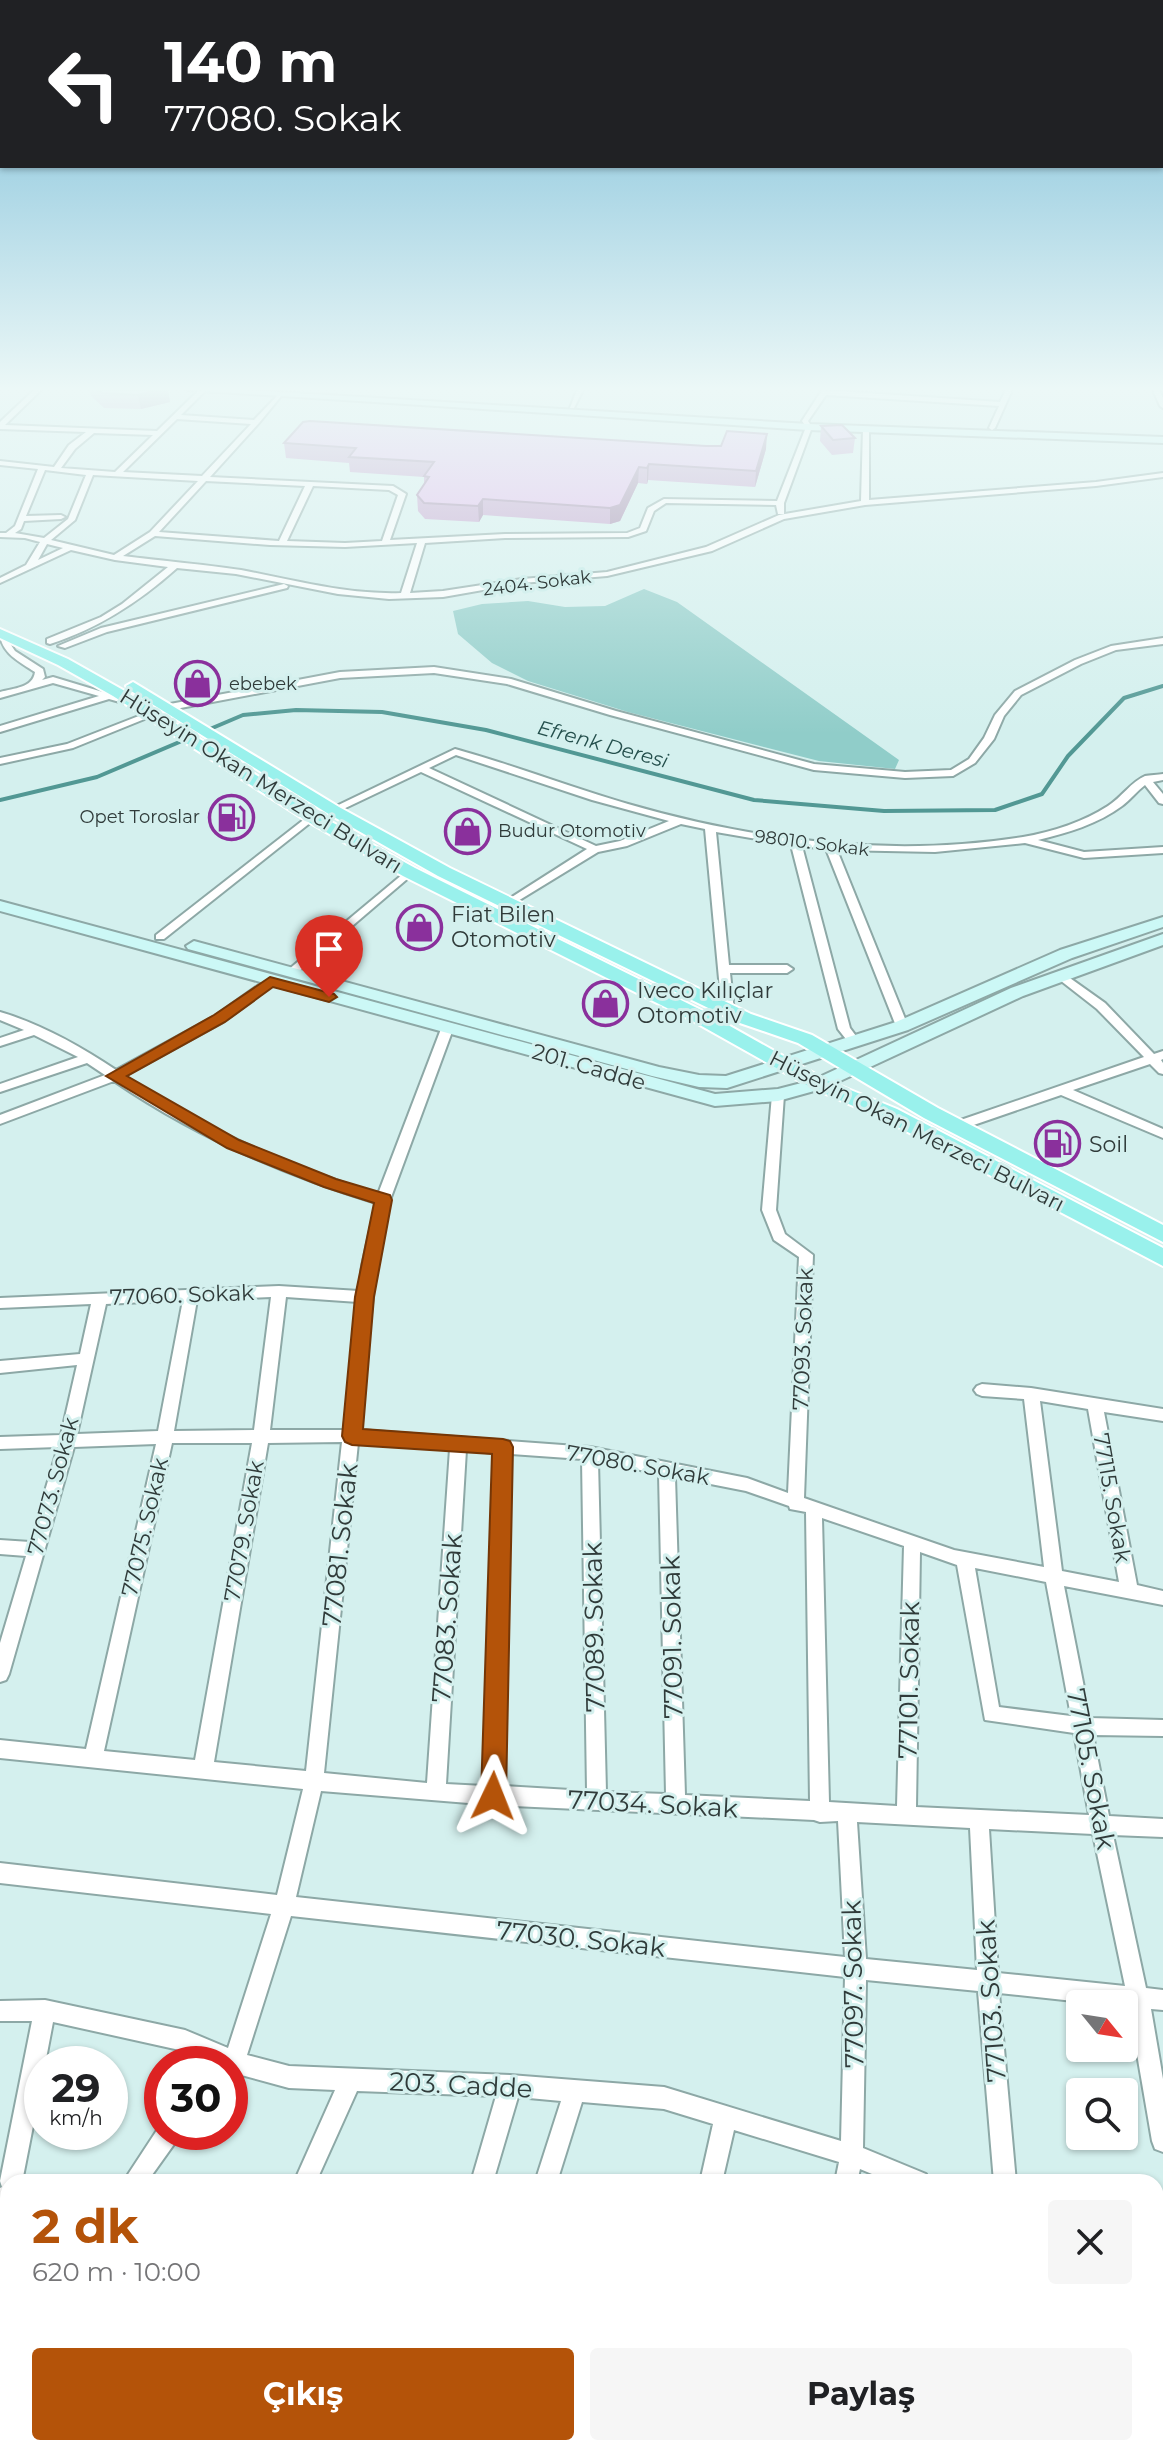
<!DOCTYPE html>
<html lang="tr">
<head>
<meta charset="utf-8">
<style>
  body { margin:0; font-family:Montserrat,sans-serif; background:#f6f6f6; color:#202124; height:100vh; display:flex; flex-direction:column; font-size:30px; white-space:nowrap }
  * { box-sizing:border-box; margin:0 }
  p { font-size:26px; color:#757577 }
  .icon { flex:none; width:44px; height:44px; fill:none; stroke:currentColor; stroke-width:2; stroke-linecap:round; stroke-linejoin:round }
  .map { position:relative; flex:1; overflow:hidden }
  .sheet { position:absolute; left:0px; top:2174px; width:1164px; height:282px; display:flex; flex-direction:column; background:#fff; border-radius:24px 24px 0 0; box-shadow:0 2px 6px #0004 }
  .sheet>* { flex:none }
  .banner { position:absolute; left:0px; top:0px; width:1164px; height:168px; box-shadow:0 2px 6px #0004; background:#202124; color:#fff; overflow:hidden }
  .needle { width:52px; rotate:120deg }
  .buttons { position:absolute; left:1066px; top:1990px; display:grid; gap:16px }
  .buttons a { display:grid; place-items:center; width:72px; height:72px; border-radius:8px; background:#fff; box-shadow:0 2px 6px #0004; font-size:40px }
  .speed { position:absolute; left:24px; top:2046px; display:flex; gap:16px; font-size:40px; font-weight:700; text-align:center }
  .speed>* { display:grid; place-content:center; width:104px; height:104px; border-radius:50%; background:#fff; box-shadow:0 2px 6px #0004; line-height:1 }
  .speed small { font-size:20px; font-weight:400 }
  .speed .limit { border:12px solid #d22; background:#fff; color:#111 }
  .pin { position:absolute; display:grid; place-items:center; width:68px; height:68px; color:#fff; margin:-82px -34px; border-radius:50% 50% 50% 0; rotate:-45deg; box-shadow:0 0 8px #0007 }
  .pin .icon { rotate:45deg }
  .me { position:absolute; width:88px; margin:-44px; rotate:2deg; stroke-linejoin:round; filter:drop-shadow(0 0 6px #0008) }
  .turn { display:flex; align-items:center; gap:28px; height:168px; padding:0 32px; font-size:36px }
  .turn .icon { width:104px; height:104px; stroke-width:2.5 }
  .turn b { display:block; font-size:56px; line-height:68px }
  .round { display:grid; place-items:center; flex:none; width:84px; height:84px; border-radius:8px; background:#f6f6f6 }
  .head { display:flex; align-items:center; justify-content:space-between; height:136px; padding:0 32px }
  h1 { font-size:48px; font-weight:700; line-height:60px; color:#b45309 }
  .cta { display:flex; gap:16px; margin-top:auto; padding:16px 32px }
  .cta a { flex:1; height:92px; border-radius:8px; background:#b45309; color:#fff; font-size:32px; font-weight:700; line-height:92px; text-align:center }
  .cta a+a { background:#f6f6f6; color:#202124 }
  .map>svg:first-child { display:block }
</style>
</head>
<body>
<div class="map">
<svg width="1163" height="2455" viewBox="0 0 1163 2455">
  <rect width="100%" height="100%" fill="#d4f0ee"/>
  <path fill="#90cdc9" d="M644,589L677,602L899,760L895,769L819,761L628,712L528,681L492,663L458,634L453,611L482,604L528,601L565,607L605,606Z"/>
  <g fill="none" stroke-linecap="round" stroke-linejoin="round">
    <path stroke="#529894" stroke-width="4" d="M0,800L97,777L243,715L296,710L382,712L486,730L754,800L884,811L995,810L1042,794L1068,756L1124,698L1163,686"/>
    <defs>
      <g id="street">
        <path d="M34,390H41L5,425L157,431L199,390L205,391L181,415L254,420L278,395H282L259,423L210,477L393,486L406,494L390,540L505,534L627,533L640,528L648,508L664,499L777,501L806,427L802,421L822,390L1000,402L1006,390H1012L995,428L992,430L989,428L999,406L826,395L808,421L812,427L784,503V514H778L776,505L666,503L654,511L646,531L628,537L505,538L425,543L410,593L443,591L522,579L607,572L706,547L779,515L861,501L863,429L866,427L869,429V500L1096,482L1163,473V477L1096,486L865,505L784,519L712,551L607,576L522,583L443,597L389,599L338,594L236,574L177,568C139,602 99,628 50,644L47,643V639L101,617L122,604L168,567L115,560L71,550L0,583V578L26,565L40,542L25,538L0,537V533H6L15,526L38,469L0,465V461L54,467L69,445L86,432L0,429V422ZM177,419L251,424L202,476L123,472ZM94,433L153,435L115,472L61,468L75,449ZM45,470L86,475L68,519L44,538L15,533L21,529L24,521L61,519L65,517L61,515L26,516ZM93,475L198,481L150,532L114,555L51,540L75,520ZM206,481L305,486L279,541L159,532ZM313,486L389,490L398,495L382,541L345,543L287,541ZM155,536L270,545L345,547L417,543L401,593C348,595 293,580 241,570C202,564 162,561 123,556ZM47,544L63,548L38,560Z"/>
        <path d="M577,390H583L574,408H570Z"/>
        <path d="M1153,390H1159L1163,398V408L1160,406Z"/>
        <path d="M284,584L288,586L287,588L107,632L65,648L58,646L101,628Z"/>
        <path d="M0,632L3,633L15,651L43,669L45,677L42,680L53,677L139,703L134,706L109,699L0,732V726L99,696L53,683L0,698V692C14,688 33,688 35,672C20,662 0,653 0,632Z"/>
        <path d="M1163,638V644L1116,650L1081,664L1021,695L1004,716L994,739L975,763L953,776L905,778L814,770L610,715L507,684L434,673L340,678L170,710L165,707L170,704L340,672L434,667L511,679L616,711L814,764L905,772L951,770L969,759L984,738L995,715L1015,691L1075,660L1111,646Z"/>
        <path d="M149,712L157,714L73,748L0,764V758L67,744Z"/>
        <path d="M455,749C513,765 570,787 628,804C756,841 891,858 1023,837C1052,832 1083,822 1108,806C1121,798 1132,781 1145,776C1150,775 1158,775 1163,774V780L1153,782L1163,794V804L1159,803L1145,785C1137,791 1130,800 1122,806C1098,824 1067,833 1038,840L1084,852L1163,847V853L1084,858L1025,843L935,852L837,850L908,1026L902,1030L896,1026L826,849L802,846L850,1028L859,1040L853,1044L849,1043L838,1029L791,845L716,832L729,965H787L793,969L787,973H730L734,1011L728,1015L722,1011L705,829L681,824L627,846L598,852L508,907L504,906V902L587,849L421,772L337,812L333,813L328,810ZM456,755L592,800L669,821L620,841L596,846L429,768Z"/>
        <path d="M311,814L316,817L315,819L164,939H156V935Z"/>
        <path d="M409,869L413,870V874L296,974H288V970Z"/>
        <path d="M1060,971L1105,1003L1154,1054L1163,1051V1059L1161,1060L1163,1063V1074L1159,1073L1150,1064L1073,1090L1163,1129V1138L1061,1095L962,1129H952L950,1126L952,1123L1144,1057L1097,1009L1056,977L1054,975Z"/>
        <path d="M270,977L276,981L274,984L223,1022L124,1076C201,1128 290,1167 378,1194L441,1029L447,1025L453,1029L390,1200L376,1266L359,1430L590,1447L747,1478L788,1493L799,1257L774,1240L762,1210L772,1095L778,1091L784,1095L776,1210L785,1234L813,1255L804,1498L954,1550L1044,1567L1024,1399L982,1396L977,1394L974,1390L977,1386L982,1384L1031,1388L1163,1409V1421L1104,1412L1137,1585L1163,1591V1605L1064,1586L1090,1718L1163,1720V1736L1093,1735L1109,1816L1163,1819V1837L1113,1835L1146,1988L1163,1990V2010L1151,2009L1163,2079V2152L1155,2149L1152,2141L1129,2007L1124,2006V2004H1101L999,1993L1016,2182H994L978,1991L866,1980L863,2148L926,2174L929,2182H891L860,2169L857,2182H835L839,2162L734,2130L722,2182H700L713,2124L664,2109L582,2102L557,2182H535L561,2101L518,2097L493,2182H471L496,2096L357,2091L316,2182H294L335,2090L289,2088L234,2073L230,2071V2064H214L184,2051L53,2022L45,2064H42V2080L22,2182H8V2244L0,2247V2188L2,2187L0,2181L32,2021H0V2001L45,2000L185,2030L228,2048L271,1914L0,1883V1863L277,1895L303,1789L0,1758V1740L86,1749L156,1444L74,1447L9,1674L6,1680L0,1682V1643L26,1556L0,1554V1540L30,1542L58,1447L0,1449V1437L61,1435L77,1365L0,1373V1361L80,1354L91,1304L0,1308V1298L279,1286L359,1291L362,1266L376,1203C284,1175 193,1135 114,1081L0,1124V1115L105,1075L87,1063L0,1092V1084L78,1057L34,1035L0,1046V1038L24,1030L0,1020V1012C41,1024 80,1046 116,1070L215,1016ZM271,1297L254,1430L174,1431L197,1300ZM286,1297L358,1302L344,1430H270ZM183,1300L158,1431L77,1434L106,1304ZM1040,1401L1088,1409L1119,1582L1062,1571ZM342,1442L306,1771L214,1762L268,1443ZM172,1443H252L195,1760L104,1751ZM358,1443L450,1449L427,1783L324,1773ZM466,1450L495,1453L484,1786L446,1784ZM511,1454L582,1459L587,1791L503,1786ZM598,1461L659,1474L666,1794L606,1792ZM675,1477L746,1491L789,1506L790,1509L806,1512L810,1801L685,1795ZM822,1518L904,1546L897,1806L829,1802ZM920,1552L957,1565L985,1720L1074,1733L1089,1815L916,1807ZM975,1568L1046,1582L1071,1716L999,1707ZM321,1791L493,1805L814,1820L820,1822L838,1821L845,1957L296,1897ZM857,1822L970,1828L977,1970L866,1959ZM989,1829L1093,1834L1125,1986L998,1973ZM291,1916L845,1977L841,2141L664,2087L510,2075L289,2066L247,2055Z"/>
        <path d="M161,2124L162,2132H180L177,2140L147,2182H123Z"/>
        <path d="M1156,2265L1163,2267V2291L1156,2289Z"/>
        <path d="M8,2347V2379L0,2382V2350Z"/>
        <path d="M86,2448H113L111,2455H84Z"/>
        <path d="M197,2448H222L220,2455H195Z"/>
        <path d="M359,2448H383L381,2455H357Z"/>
        <path d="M447,2448H472L470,2455H445Z"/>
        <path d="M635,2448H659L657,2455H633Z"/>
        <path d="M773,2448H797L795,2455H771Z"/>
        <path d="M944,2448H968L967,2455H943Z"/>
        <rect x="1101" y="2448" width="24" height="7"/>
      </g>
      <g id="secondary">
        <path d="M188,390H245L809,424L1163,437V443L809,430Z"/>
        <path d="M0,901L715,1094L778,1089L813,1080L1011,988L1163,934V945L1023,996L825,1088L778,1101L715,1106L0,911Z"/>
        <path d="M1163,917V927L1072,958L908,1030L727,1088L699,1087L652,1076L188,949L186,946L194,941L659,1067L699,1075L726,1076L896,1022L1060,950Z"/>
      </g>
      <g id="primary">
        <path d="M0,629L68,659L123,690L317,814L415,868L705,1012L826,1080L897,1109L1163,1248V1266L883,1119L812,1088L691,1020L403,876L305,820L113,696L58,665L0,638Z"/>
        <path d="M133,682L339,807L450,868L751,1014L812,1035L938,1108L1163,1225V1242L924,1118L798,1043L737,1022L438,876L327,813L128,689L126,686Z"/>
      </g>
    </defs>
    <use href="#street" stroke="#8da8a6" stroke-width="4"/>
    <use href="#secondary" stroke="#8da8a6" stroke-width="4"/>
    <use href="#primary" stroke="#fff" stroke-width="4"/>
    <use href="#street" fill="#fff" fill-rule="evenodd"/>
    <use href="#secondary" fill="#ccf8f6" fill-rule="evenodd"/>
    <use href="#primary" fill="#99f1ec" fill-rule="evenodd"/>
  </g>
  <g fill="#c29bcb">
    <path d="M89,390H168L170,402L141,409L104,408L91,396Z"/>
    <path d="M821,426L855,438L853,453L832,455L820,441Z"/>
    <path d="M284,443L706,446L766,449L755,487L648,480L647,484L638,483L620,521L610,524L483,515L479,522L425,519L418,511L417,495L424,484V477L350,472L349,463L286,458Z"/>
  </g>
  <g fill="#9e7ea5">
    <path d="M156,390H168L170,402L141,409L138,395Z"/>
    <path d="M767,434L766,449L755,487L756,471Z"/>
    <path d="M649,464L648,480L647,484V468Z"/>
    <path d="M639,467L638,483L620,521L610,524V508Z"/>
    <path d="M483,499V515L479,522L478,506Z"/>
  </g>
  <g fill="#e2b4ec" stroke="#9e7ea5" stroke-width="2">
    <path d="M98,390H156L138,395L102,393Z"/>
    <path d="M310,421L706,446H721L727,431L767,434L756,471L649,464L647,468L639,467L620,505L610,508L483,499L478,506L424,503L417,495L429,477L424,476L434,462L349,457L356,448L284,443L303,422Z"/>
    <path d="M842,425L855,438L833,440L821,426Z"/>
  </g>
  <linearGradient id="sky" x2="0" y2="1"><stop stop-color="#72b9d6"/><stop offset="0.53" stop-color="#ecf8f7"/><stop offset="1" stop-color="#ecf8f7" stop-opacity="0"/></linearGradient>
  <rect width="1163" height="734" fill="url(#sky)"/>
  <path fill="#b45309" stroke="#753606" stroke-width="2" d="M270,977L334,994L337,997L329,1002L273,987L225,1022L127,1076L239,1140L336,1179L390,1195L392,1200L374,1297L363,1429L503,1439L510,1441L513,1447L506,1796L502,1804L493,1807L484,1804L481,1796L492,1454L352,1445L345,1442L342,1436L355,1297L374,1203L324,1187L227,1148L106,1076L214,1015Z"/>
  <defs>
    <symbol id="shop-ring" viewBox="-11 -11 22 22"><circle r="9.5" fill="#d4f0ee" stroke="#8a309c" stroke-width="1.5"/><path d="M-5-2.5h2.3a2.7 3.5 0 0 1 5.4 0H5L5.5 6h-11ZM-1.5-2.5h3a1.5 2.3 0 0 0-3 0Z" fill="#8a309c"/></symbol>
    <symbol id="fuel-ring" viewBox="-11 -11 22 22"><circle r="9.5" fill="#d4f0ee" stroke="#8a309c" stroke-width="1.5"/><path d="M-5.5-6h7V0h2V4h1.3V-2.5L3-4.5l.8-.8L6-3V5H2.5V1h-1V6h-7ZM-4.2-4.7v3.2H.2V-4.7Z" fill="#8a309c"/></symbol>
  </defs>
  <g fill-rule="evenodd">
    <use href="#shop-ring" x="172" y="658" width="51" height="51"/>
    <use href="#fuel-ring" x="206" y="792" width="51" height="51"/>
    <use href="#shop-ring" x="442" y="806" width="51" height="51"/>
    <use href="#shop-ring" x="394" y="902" width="51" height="51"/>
    <use href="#shop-ring" x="580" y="978" width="51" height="51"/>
    <use href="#fuel-ring" x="1032" y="1118" width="51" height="51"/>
  </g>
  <g text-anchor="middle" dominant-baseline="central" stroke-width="6" stroke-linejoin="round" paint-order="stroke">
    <g font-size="18" fill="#303b3a" stroke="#d4f0ee">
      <text transform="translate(537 583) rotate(-7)">2404. Sokak</text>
      <text transform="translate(812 843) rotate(7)">98010. Sokak</text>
    </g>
    <g font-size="18" fill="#303b3a" stroke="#d4f0ee" text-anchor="start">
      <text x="229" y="684">ebebek</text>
      <text x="200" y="817" text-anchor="end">Opet Toroslar</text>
      <text x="498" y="831">Budur Otomotiv</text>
    </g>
    <g font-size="20" font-style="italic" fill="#244f4c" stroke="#d4f0ee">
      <text transform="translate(603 744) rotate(15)">Efrenk Deresi</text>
    </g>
    <g font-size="22" fill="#303b3a" stroke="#d4f0ee">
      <text transform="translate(261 781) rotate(32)">Hüseyin Okan Merzeci Bulvarı</text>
      <text transform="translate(589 1067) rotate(16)">201. Cadde</text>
      <text transform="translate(917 1131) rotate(27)">Hüseyin Okan Merzeci Bulvarı</text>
      <text transform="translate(182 1295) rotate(-2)">77060. Sokak</text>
      <text transform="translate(803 1339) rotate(-88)">77093. Sokak</text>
      <text transform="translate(638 1465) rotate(10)">77080. Sokak</text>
      <text transform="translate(53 1486) rotate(-75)">77073. Sokak</text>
      <text transform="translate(1112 1498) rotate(80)">77115. Sokak</text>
      <text transform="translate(145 1527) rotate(-77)">77075. Sokak</text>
      <text transform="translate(244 1531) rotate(-80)">77079. Sokak</text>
    </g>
    <g font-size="22" fill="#303b3a" stroke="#d4f0ee" text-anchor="start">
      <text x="451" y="914">Fiat Bilen<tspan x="451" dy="25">Otomotiv</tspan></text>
      <text x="637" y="990">Iveco Kılıçlar<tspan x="637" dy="25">Otomotiv</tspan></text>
      <text x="1089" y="1144">Soil</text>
    </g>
    <g font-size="26" fill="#303b3a" stroke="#d4f0ee">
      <text transform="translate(340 1545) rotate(-84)">77081. Sokak</text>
      <text transform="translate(447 1618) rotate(-86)">77083. Sokak</text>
      <text transform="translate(594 1627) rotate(-91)">77089. Sokak</text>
      <text transform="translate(672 1637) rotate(-91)">77091. Sokak</text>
      <text transform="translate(909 1680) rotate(-89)">77101. Sokak</text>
      <text transform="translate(1091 1769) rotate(79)">77105. Sokak</text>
      <text transform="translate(653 1804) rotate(3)">77034. Sokak</text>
      <text transform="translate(581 1939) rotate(6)">77030. Sokak</text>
      <text transform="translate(853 1984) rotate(-91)">77097. Sokak</text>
      <text transform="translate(991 2001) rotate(-94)">77103. Sokak</text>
      <text transform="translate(461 2085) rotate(3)">203. Cadde</text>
    </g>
  </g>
</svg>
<div class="buttons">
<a><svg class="needle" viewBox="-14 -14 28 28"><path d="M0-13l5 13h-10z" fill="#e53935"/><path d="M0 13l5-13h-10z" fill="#757577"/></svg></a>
<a><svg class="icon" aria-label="search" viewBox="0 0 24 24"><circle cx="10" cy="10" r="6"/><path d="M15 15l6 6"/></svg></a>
</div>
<div class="speed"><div>29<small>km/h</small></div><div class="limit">30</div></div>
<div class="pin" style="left:329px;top:997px;background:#d93025"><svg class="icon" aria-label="arrive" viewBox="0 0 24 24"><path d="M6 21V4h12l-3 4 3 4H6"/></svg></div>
<svg class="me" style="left:493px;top:1796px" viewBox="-20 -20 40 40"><path d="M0-17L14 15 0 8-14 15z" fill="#b45309" stroke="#fff" stroke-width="4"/></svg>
<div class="banner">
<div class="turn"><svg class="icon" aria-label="left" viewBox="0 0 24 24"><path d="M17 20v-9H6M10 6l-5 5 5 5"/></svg><div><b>140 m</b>77080. Sokak</div></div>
</div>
<section class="sheet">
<div class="head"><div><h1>2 dk</h1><p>620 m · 10:00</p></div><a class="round"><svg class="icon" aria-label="close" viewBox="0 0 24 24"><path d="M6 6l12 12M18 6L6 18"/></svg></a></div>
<div class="cta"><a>Çıkış</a><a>Paylaş</a></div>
</section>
</div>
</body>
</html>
